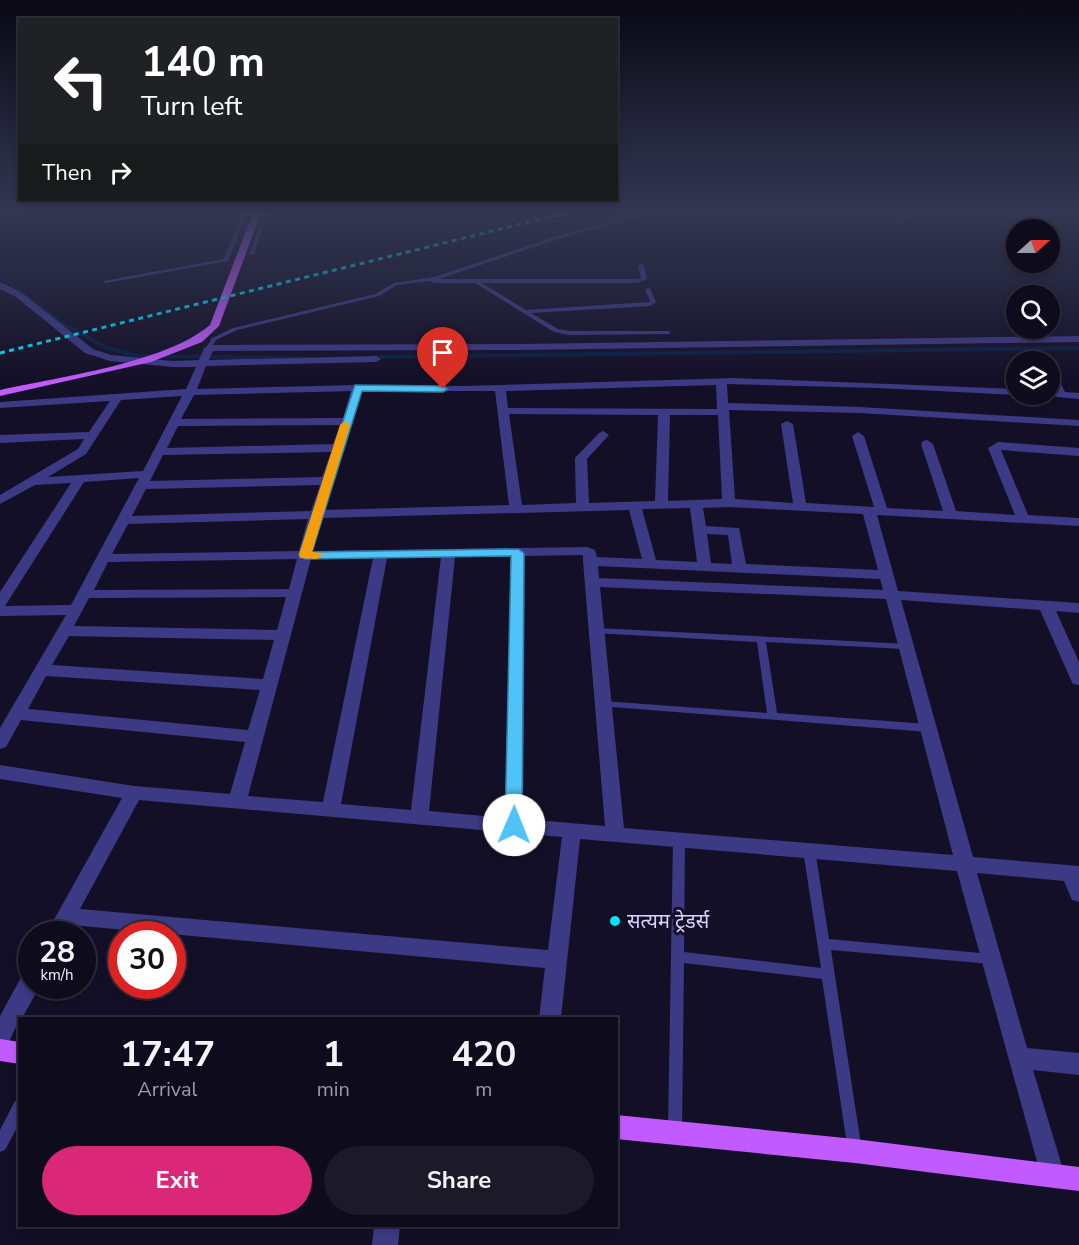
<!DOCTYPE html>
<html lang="en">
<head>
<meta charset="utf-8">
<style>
  body { margin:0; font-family:"Nunito Sans","Noto Sans Devanagari",sans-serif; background:#1c1929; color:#f1f3f6; height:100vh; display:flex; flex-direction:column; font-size:22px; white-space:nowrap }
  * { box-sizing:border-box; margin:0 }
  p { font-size:20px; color:#9b9ba3 }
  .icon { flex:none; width:33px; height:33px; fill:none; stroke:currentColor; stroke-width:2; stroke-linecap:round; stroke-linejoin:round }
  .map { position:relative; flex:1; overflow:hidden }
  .sheet { position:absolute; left:18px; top:1017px; width:600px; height:210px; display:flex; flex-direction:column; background:#0e0b1c; border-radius:0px; box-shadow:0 3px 9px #0003,0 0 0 2px #2e2b3b }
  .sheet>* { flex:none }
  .guide { position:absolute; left:18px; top:18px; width:600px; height:183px; border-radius:0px; box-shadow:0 3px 9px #0003,0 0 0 2px #2e2b3b; background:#202124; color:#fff; overflow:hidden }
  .needle { width:39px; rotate:69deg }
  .fabs { position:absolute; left:1006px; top:219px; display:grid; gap:12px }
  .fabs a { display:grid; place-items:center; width:54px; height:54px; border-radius:50%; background:#0e0b1c; box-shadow:0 3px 9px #0003,0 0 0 2px #2e2b3b; font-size:30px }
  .speed { position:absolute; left:18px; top:921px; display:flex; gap:12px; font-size:30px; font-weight:700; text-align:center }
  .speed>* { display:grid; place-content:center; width:78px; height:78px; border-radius:50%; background:#0e0b1c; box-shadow:0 3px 9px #0003,0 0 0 2px #2e2b3b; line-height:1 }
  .speed small { font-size:15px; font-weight:400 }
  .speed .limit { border:9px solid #d22; background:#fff; color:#111 }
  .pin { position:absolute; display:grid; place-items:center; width:51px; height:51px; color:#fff; margin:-62px -26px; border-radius:50% 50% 50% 0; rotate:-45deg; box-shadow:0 0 6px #0007 }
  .pin .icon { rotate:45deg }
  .me { position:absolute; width:66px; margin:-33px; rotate:1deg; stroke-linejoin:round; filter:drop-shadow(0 0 4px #0008) }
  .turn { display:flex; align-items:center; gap:21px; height:126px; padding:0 24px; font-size:27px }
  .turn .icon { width:78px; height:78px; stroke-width:2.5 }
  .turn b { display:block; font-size:42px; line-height:51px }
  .then { display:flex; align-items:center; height:57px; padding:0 24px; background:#0003; gap:12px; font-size:22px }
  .eta { display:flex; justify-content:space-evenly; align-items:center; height:102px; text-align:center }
  .eta b { font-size:36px; font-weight:700; line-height:42px }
  .action { display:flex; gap:12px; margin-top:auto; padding:12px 24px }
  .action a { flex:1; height:69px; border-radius:36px; background:#db2777; color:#fff; font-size:24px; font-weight:700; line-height:69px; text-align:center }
  .action a+a { background:#1c1929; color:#f1f3f6 }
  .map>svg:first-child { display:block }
</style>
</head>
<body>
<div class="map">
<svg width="1079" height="1245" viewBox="0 0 1079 1245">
  <rect width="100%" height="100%" fill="#130f26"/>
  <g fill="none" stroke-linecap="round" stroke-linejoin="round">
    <path stroke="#0a1f44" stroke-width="3" d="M0,276L62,323L78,332"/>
    <g stroke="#0a1f44" stroke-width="4">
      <path d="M75,330L107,348L139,356L306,358"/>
      <path d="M373,357L1079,348"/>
    </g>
    <g fill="#3d3a85" fill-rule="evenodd">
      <path d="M244,210H248L228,261L106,283L103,281L224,259Z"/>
      <path d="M265,210H269L254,254L249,255Z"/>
      <path d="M653,210H662L561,238L439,279H637L641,278L638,266L641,264L644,266L647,279L637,283H482L526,310L649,302L650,301L645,289L650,288L656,302L650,306L531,313L558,329L569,331H668L670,332V334L569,335L554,332L475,283H434L431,281L397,285L379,296L237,330L216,340L211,349L206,348L212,338L233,328L375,294L394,283L434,277L557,236Z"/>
      <path d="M923,210H931L894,224L890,223Z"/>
      <path d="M597,628L908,644L910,646L905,649L766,642L777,713L928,724L932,725L933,728L932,731L928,732L600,706L598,704L600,702L603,701L767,713L757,642L594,633L592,631L594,629Z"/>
      <path d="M679,836L683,837L685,840L684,952L821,968L803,850L805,847L809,845L813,847L815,850L829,939L991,954L995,955L997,959L995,963L991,964L831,950L862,1151L860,1156L855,1158L850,1156L848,1151L822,979L684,963L682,1131L680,1136L675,1138L670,1136L668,1131L673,840L675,837Z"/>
      <path d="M20,1099V1122L5,1150L0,1152V1130L15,1101Z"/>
    </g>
    <g fill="#3d3a85" fill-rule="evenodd">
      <path d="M0,282L22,293L93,349L111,355L173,361L199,360L204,348L209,345L519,344L1079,336V342L519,350L213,351L209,360L376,356L381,359L376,362L206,366L197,389L358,385L464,386L735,378L1017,389V394H1020L1017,395L878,388L727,384L728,403L860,407L1079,420V426L860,413L729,410L735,499L793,503L781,424L787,421L793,424L806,503L874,507L852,436L858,432L864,436L887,508L943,511L921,444L923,441L927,440L933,444L956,511L1015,515L988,448L998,442L1079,448V456L1001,450L1028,515L1079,518V526L877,515L898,591L1079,603V613L1056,611L1079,662V685L1073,684L1071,680L1040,610L901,600L973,857L1079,866V902L1072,900L1064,881L977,873L1027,1048L1079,1053V1075L1033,1070L1065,1176L1062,1185L1053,1188L1044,1185L1041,1176L957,871L580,839L561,1018H539L545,968L71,925L66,934H46L122,798L0,779V765L134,786L230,794L245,742L21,720L6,747L0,749V728L66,615L0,616V592L71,483L35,485L0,504V495L78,449L84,439L0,443V435L89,432L110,401L0,408V402L186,389L196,367H173L110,361L85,353L16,297L0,289ZM716,385L717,409L508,408L506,391ZM351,391L343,418L181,419L194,395ZM362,391H495L509,505L324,510ZM182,396L143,471L48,477L86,454L121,400ZM509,414L658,415L655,501L589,503L587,459L609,435L603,431L599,433L575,458L576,503L522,505ZM670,415H718L722,499L668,501ZM340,425L333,444L167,448L178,426ZM331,452L322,477L150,481L163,455ZM139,478L71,605L5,606L84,482ZM320,485L311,511L132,516L146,489ZM729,507L863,514L878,570L746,564L739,528L706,526L703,508ZM690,508L697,562L656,560L642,509ZM629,510L642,559L597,557L595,550L587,547L313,551L322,518ZM308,519L299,551L112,554L128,524ZM707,534L728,535L732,564L711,563ZM583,555V561L605,826L523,819L525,556ZM511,556L505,818L429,811L455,557ZM441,557L411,810L341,804L387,558ZM373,558L323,802L248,796L311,559ZM297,559L289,589L94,590L108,562ZM598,566L880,579L883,590L599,578ZM600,587L886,599L953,855L624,828ZM286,597L277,630L74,626L89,598ZM69,636L274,640L263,679L52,665ZM46,676L260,690L248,730L28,709ZM139,800L562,837L548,950L80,909Z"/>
      <path d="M1043,353L1047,354L1050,362H1040L1038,356Z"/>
      <path d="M1050,369L1055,372L1065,392L1079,393V399L1046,396L1045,394H1050V391H1054L1050,383Z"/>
      <path d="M32,970V986H40L22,1018H20L8,1044L0,1047V1016L24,972Z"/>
      <path d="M374,1226H400L398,1245H372Z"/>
    </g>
    <g fill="#c25bff" fill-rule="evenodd">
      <path d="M254,210H262L219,326L202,342L151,362L0,396V390C59,377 165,363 210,325Z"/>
      <path d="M0,1039L20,1042V1064L0,1061Z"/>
      <path d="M616,1115L855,1139L1079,1167V1191L855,1163L616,1139Z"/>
    </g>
    <path stroke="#00e5ff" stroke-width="3" stroke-dasharray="5 4.5" stroke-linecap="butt" d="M0,353L577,210"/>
  </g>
  <linearGradient id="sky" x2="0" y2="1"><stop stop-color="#0a0815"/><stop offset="0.55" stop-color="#333752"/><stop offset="1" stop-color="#333752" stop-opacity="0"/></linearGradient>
  <rect width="1079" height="385" fill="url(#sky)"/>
  <path fill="#4fc3f7" stroke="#337fa1" stroke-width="1.5" d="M355,385L443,386L448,389L443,392L362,391L312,552L518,549L524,553L522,825L520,830L514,832L508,830L505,825L511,556L305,559L299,555Z"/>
  <path fill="#f59e0b" d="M345,421L350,425L312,552L322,553L323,555L317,559L300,558L299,555L340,425Z"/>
  <circle fill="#00e5ff" stroke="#130f26" stroke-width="2" cx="615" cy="921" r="6"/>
  <g text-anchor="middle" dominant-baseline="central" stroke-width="6" stroke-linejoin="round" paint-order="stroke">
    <g font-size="20" fill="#d9d4ff" stroke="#130f26" text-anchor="start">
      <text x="627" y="921">सत्यम ट्रेडर्स</text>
    </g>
  </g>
</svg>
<div class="fabs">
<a><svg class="needle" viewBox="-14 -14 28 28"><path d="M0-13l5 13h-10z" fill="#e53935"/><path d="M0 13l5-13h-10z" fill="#9b9ba3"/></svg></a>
<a><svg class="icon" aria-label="search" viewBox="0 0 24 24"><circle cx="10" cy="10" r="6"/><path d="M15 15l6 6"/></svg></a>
<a><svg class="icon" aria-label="layers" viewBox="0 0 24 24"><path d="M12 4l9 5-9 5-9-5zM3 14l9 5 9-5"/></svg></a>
</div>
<div class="speed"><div>28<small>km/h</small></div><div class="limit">30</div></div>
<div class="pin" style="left:443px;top:389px;background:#d93025"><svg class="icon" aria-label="arrive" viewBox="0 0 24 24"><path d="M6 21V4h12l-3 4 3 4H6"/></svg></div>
<svg class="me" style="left:514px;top:825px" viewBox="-20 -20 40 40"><circle r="19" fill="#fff"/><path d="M0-13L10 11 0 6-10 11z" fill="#4fc3f7"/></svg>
<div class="guide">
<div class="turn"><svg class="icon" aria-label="left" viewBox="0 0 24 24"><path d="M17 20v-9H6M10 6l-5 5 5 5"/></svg><div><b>140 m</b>Turn left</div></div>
<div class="then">Then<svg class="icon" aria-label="right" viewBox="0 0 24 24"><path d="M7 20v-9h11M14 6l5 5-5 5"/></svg></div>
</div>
<section class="sheet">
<div class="eta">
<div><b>17:47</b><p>Arrival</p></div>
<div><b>1</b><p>min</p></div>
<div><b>420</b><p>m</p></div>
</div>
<div class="action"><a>Exit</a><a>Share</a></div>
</section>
</div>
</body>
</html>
